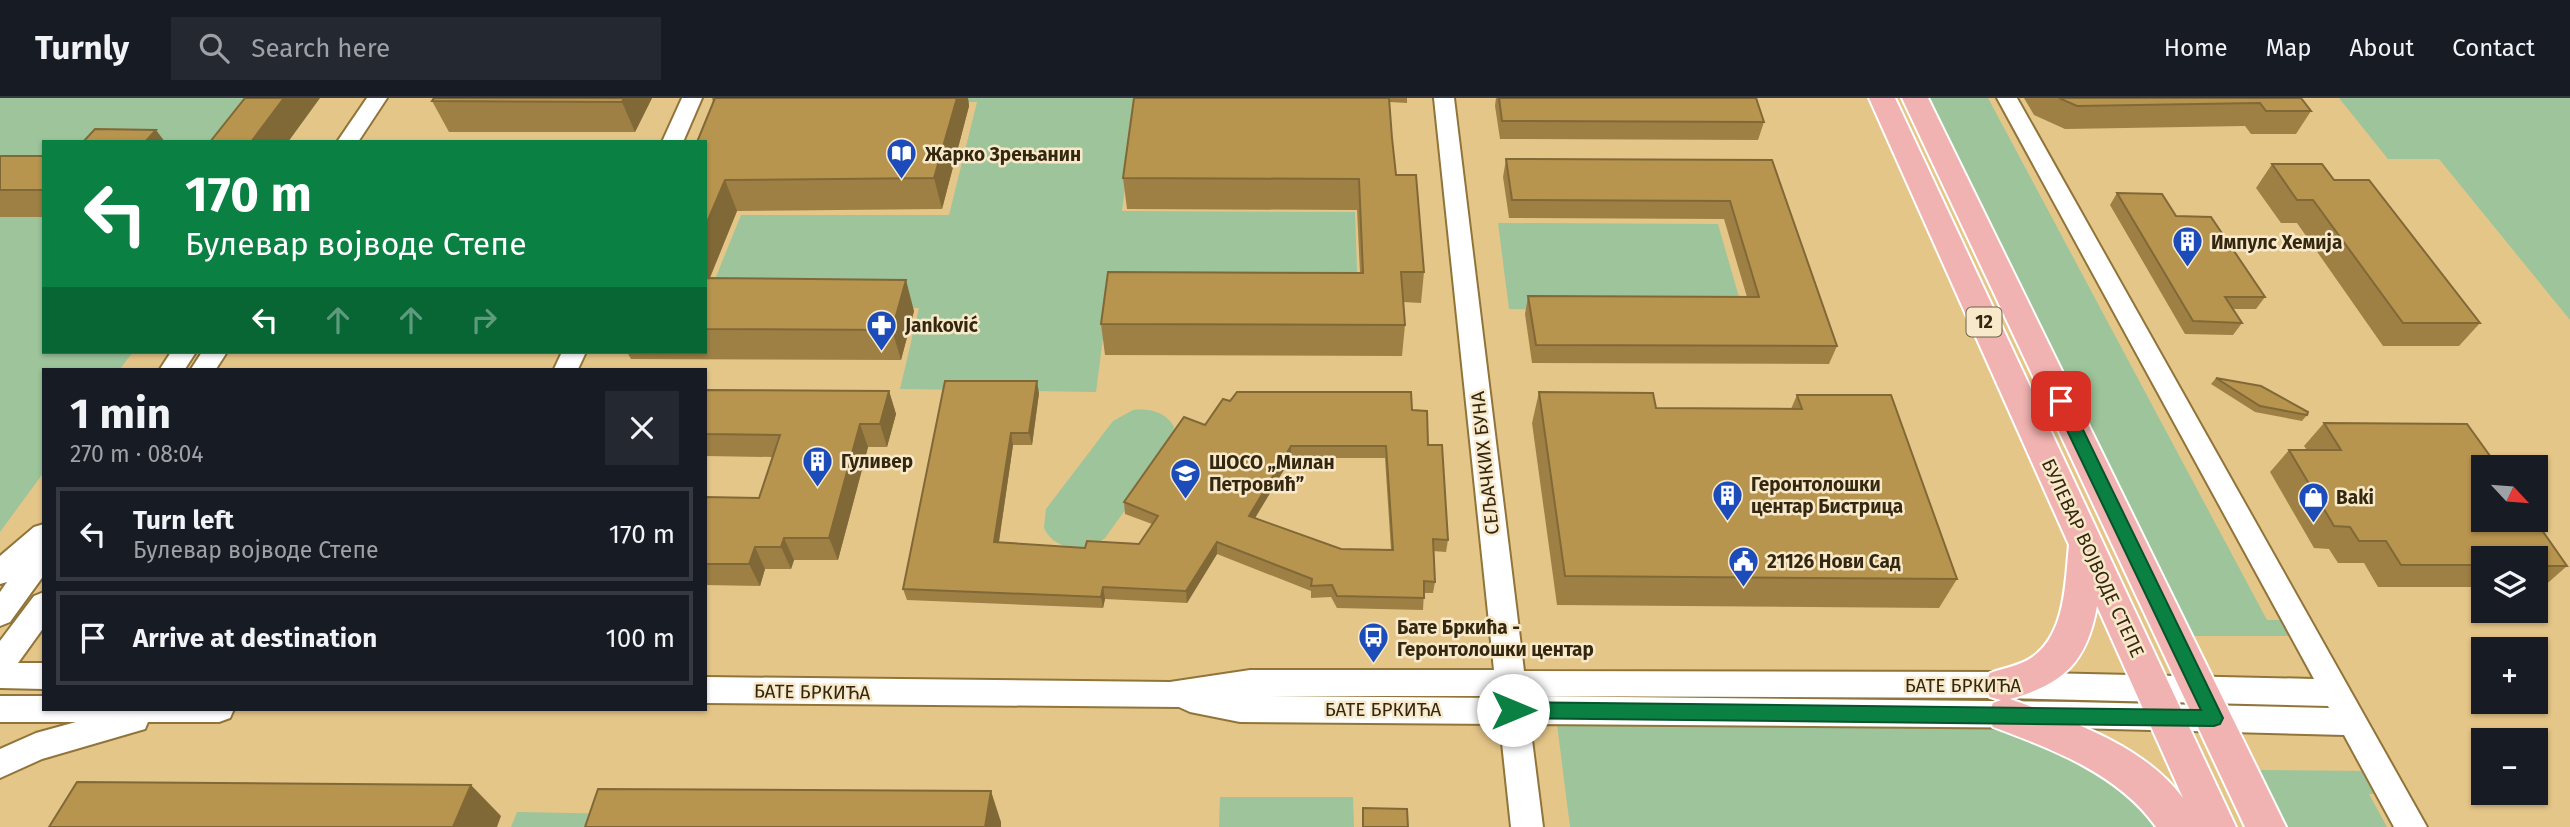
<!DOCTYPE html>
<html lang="en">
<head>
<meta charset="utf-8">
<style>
  body { margin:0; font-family:"Fira Sans",sans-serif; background:#242831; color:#f1f3f6; height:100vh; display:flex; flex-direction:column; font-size:26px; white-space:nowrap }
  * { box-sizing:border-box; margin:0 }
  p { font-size:23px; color:#9ea1a6 }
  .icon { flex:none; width:38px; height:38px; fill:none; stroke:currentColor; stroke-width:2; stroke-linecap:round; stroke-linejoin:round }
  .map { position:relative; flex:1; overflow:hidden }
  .side { position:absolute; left:42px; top:270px; width:665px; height:343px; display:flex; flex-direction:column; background:#171b24; border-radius:0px; box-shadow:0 2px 5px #0004 }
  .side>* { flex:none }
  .banner { position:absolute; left:42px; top:42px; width:665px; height:214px; border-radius:0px; box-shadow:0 2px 5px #0004; background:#0b8043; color:#fff; overflow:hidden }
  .needle { width:46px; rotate:116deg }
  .buttons { position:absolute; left:2471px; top:357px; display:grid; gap:14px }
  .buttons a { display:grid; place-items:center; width:77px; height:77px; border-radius:0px; background:#171b24; box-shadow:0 2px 5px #0004; font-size:35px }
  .pin { position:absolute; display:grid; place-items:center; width:60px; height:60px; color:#fff; margin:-30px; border-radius:14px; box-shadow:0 4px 10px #0006 }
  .me { position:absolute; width:77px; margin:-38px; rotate:90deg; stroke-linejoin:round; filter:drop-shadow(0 0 5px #0008) }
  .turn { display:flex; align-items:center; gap:24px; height:147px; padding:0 28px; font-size:32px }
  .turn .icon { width:91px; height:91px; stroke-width:2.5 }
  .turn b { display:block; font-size:49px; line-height:60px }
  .lanes { display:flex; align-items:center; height:66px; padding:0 28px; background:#0003; justify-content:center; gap:35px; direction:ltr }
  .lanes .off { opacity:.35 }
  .round { display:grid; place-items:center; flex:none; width:74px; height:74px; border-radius:0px; background:#242831 }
  .head { display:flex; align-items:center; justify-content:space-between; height:119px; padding:0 28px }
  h1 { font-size:42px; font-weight:700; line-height:52px }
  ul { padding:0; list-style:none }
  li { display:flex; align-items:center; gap:21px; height:94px; margin:0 14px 10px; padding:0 14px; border:4px solid #363941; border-radius:0px }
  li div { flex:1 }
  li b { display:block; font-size:26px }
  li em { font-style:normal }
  header { display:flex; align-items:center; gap:42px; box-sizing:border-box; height:98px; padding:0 35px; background:#171b24; border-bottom:2px solid #363941 }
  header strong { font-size:33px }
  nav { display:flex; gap:38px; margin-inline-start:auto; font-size:24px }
  .search { width:490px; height:63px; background:#242831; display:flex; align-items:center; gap:18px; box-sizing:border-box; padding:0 24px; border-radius:0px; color:#9ea1a6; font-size:26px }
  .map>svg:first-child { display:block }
</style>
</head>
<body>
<header>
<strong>Turnly</strong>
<div class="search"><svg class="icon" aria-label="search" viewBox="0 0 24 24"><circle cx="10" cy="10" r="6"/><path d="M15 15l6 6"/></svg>Search here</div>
<nav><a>Home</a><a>Map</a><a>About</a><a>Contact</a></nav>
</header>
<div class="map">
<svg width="2570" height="729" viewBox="0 0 2570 729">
  <rect width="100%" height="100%" fill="#e5c689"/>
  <g fill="#9dc49b">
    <path d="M0,0H320L288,44H44V254H133L120,271H44V374L0,434Z"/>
    <path d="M781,0H1136L1122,113L1355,114L1358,202L1108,201L1096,294L900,291L919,210L705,206L741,117H949L977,4L779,3Z"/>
    <path d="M1920,0H1988L2267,522H2288L2296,538H2183Z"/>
    <path d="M2339,0H2570V222L2439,61H2388Z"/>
    <path d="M1498,125L1718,126L1743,213L1509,211Z"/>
    <path d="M1133,312C1150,310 1166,314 1174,329L1172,347L1105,440C1086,454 1055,454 1044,430L1046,411L1113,323Z"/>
    <path d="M1556,618L2009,624L2103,669L2166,729H1570Z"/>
    <path d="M2246,672L2371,673L2384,696H2369L2387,729H2274Z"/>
    <path d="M1220,699H1353L1354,729H1219Z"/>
    <path d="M517,714L624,716L620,729H511Z"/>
  </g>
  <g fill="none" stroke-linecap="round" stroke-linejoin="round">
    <defs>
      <g id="minor">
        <path d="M367,0H387L358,44H337Z"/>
        <path d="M682,0H702L683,44H662Z"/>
        <path d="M1434,0H1454L1524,573L2003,574L2314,581L1997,0H2017L2427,729H2394L2344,637L2072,630L1530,626L1543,729H1511L1500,626L1240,624L1190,614L1179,609L705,605V579L1170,584L1250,572H1494ZM1258,598H1497V600ZM1527,598L2003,600L2328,608L2329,610L2072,604Z"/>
        <path d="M171,254H196L185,271H160Z"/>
        <path d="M202,254H227L216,271H191Z"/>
        <path d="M562,254H586L578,271H554Z"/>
        <path d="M44,426V477L10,524L0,528V494L7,484L0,486V458L34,429Z"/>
        <path d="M44,494V529L18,565H44V591L0,590V543L34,498Z"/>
        <path d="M0,598H44V611H234L230,620L219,624H148L145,631L42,661L0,680V651L36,635L76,624H0Z"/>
      </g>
      <g id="major">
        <path d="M1869,0H1895L2236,729H2156C2119,676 2052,651 1993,629L1988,617L1993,605L2001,602L1990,599L1984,587L1990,575C2003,570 2019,568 2031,560C2066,537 2065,484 2069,447ZM2097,508L2183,700C2143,646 2070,623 2010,601C2064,586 2087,564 2097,508Z"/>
        <path d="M1902,0H1928L2286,729H2245Z"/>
      </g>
    </defs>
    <use href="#minor" stroke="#917439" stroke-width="4"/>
    <use href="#major" stroke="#fff" stroke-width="4"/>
    <use href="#minor" fill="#fff" fill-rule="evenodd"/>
    <use href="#major" fill="#f1b3b1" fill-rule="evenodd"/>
  </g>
  <g fill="#9e8044" fill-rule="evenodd">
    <path d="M652,0L635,34H449L432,3Z"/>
    <path d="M712,0H968L969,8L942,111L737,113L710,180L914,213L901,262L631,261L627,254H705V44L713,4Z"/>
    <path d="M1134,0H1407V5L1389,4L1392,40L1396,77L1424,174L1421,205L1403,204L1405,227L1402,258L1105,257L1101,226L1360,175L1357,112L1127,111L1123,80Z"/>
    <path d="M1496,0H1756L1764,24L1758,42L1500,41L1495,8Z"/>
    <path d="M2024,0H2301L2311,13L2296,36H2251L2245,28L2065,31L2034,17Z"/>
    <rect x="0" y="58" width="44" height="61"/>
    <path d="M1506,61L1772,62L1837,248L1829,266L1532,265L1525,216L1528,198L1747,199L1724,121L1509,120L1503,79Z"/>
    <path d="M2272,66L2334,82L2480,225L2459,248H2383L2297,125H2281L2256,90Z"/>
    <path d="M2117,95L2176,118L2265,199L2256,211H2233L2242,225L2233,237L2185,236L2110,107Z"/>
    <path d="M2216,280L2307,317L2302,323L2255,314L2211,286Z"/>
    <path d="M705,292L889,293L896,316L887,349H868L838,462H794L791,471H765L760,488L705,487V399L759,400L772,359L705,358Z"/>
    <path d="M1539,294L1656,310L1791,311L1797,297L1957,481L1939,510L1557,507L1532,325Z"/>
    <path d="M1039,295L1032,347H1013L999,444L1085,450L1139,446L1152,426L1125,416L1124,404L1230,303L1412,312L1428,347L1448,442L1446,454L1433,453L1435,484L1433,495H1424L1423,512L1337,510L1331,499L1311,500V493L1217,456L1187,505L1105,501L1103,510L907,502L903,491ZM1291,360H1385L1391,452L1341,451L1255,420Z"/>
    <path d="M2324,325L2567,468L2542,490H2536V460H2483V489H2378L2364,465H2338L2329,451L2314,450L2270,374L2289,352H2307L2304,348Z"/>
  </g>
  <g fill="#816837">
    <path d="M284,0H320L288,44H251Z"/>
    <path d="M624,0H652L635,34L622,4Z"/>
    <path d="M957,0H968L969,8L942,111L934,80Z"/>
    <path d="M156,32L165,44H145Z"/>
    <path d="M725,82L737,113L705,191V129Z"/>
    <path d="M906,182L914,213L901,262L892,232Z"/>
    <path d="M1037,283L1039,295L1032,347L1029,335Z"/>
    <path d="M889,293L896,316L887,349L880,326Z"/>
    <path d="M860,326L868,349L838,462L829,440Z"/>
    <path d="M1011,335L1013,347L997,456L994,444Z"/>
    <path d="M1291,348V360L1249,430V418Z"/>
    <path d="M784,440L794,462L791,471L781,449Z"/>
    <path d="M1217,444V456L1187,505L1186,493Z"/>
    <path d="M755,449L765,471L760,488L749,466Z"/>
    <path d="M1103,489L1105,501L1103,510L1101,499Z"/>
    <path d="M471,687L501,718L497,729H453Z"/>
    <path d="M991,693L1001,724V729H985Z"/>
  </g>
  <g fill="#b8954f" stroke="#816837" stroke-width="2" fill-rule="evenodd">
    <path d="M245,0H284L251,44H210Z"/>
    <path d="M434,0H624L622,4L432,3Z"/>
    <path d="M715,0H957L934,80L725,82L705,129V44H697Z"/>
    <path d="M1134,0H1389L1392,40L1396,77H1416L1424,174H1401L1405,227L1101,226L1108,174L1363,175L1359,81L1123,80Z"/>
    <path d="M1499,0H1756L1764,24L1502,23Z"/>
    <path d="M2059,0H2301L2311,13H2266L2260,5L2077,8Z"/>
    <path d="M95,31L156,32L145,44H83Z"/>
    <rect x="0" y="58" width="44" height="34"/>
    <path d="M1506,61L1772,62L1837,248L1536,247L1528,198L1759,199L1730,103L1512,102Z"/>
    <path d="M2272,66H2322L2334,82H2369L2480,225H2403L2313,102H2297Z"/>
    <path d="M2117,95L2162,96L2176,118L2211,119L2265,199H2225L2242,225L2193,223Z"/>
    <path d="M705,180L906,182L892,232L705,231Z"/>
    <path d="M2216,280L2261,288L2308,314L2307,317L2260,308Z"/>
    <path d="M945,283H1037L1029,335H1011L994,444L1085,450L1087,443L1139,446L1158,418L1124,404L1184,319L1205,327L1223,301L1230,303L1237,294H1411L1412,312L1427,313L1428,347H1442L1448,442L1433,441L1435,484L1424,483V500L1337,498L1332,487L1311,488L1312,481L1217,444L1186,493L1103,489L1101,499L903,491ZM1291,348H1386L1393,452L1341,451L1249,418Z"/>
    <path d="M705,292L889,293L880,326H860L829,440H784L781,449H755L749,466H705V399L759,400L780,337L705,336Z"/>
    <path d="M1539,294L1653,295L1656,310L1802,311L1797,297H1891L1957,481L1565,478Z"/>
    <path d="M2324,325L2467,326L2498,369H2483V422H2535L2567,468H2536V460H2483V467H2401L2386,443H2359L2350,429L2334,428L2289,352H2341Z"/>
    <path d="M77,684L471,687L453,729H49Z"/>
    <path d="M598,691L991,693L985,729H585Z"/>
    <path d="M1363,710L1407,711L1408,729H1363Z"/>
  </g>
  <path fill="#0b8043" stroke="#07532c" stroke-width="2" d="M2061,297L2069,303L2220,614L2223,620L2220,626L2214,628L1513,620L1507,618L1504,612L1507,606L1513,604L2201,612L2053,303Z"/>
  <defs>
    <symbol id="library-pin" viewBox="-11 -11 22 30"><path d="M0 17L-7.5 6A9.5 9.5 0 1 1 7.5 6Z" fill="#1c4cb9" stroke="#f8e9cb"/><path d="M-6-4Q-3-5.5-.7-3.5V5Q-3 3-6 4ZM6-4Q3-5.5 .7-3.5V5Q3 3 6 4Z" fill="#fff"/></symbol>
    <symbol id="building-pin" viewBox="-11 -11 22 30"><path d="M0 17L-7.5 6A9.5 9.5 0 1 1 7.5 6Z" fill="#1c4cb9" stroke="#f8e9cb"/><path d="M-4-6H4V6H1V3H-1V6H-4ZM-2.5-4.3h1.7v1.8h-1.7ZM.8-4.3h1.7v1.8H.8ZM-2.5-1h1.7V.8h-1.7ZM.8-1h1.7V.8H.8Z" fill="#fff"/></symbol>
    <symbol id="pharmacy-pin" viewBox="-11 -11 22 30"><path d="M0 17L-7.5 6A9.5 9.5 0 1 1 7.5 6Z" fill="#1c4cb9" stroke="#f8e9cb"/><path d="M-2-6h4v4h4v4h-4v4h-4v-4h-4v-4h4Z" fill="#fff"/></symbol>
    <symbol id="school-pin" viewBox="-11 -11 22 30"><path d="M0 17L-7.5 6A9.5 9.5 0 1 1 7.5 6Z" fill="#1c4cb9" stroke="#f8e9cb"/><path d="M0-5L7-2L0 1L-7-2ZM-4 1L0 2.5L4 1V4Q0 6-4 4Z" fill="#fff"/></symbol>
    <symbol id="shop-pin" viewBox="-11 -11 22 30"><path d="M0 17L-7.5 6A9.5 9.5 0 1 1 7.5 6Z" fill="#1c4cb9" stroke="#f8e9cb"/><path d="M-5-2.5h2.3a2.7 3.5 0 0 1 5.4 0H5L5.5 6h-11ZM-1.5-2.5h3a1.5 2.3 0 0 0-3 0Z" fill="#fff"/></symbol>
    <symbol id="civic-pin" viewBox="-11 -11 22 30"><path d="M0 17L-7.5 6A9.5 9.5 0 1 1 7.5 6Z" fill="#1c4cb9" stroke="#f8e9cb"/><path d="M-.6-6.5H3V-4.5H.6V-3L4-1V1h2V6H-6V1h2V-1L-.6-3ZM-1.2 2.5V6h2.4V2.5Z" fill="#fff"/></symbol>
    <symbol id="bus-pin" viewBox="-11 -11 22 30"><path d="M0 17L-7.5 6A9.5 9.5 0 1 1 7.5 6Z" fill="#1c4cb9" stroke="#f8e9cb"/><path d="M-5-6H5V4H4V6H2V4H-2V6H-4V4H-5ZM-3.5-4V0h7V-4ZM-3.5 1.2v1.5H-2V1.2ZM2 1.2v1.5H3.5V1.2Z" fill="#fff"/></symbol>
  </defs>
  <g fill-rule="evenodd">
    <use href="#library-pin" x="884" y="38" width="35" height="47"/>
    <use href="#building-pin" x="2170" y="126" width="35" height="47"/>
    <use href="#pharmacy-pin" x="864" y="210" width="35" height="47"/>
    <use href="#building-pin" x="800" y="346" width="35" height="47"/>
    <use href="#school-pin" x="1168" y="358" width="35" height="47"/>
    <use href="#building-pin" x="1710" y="380" width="35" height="47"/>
    <use href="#shop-pin" x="2296" y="382" width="35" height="47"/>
    <use href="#civic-pin" x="1726" y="446" width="35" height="47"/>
    <use href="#bus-pin" x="1356" y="522" width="35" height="47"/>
  </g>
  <g text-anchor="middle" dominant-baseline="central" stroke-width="5" stroke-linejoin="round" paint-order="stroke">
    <rect fill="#f8e9cb" stroke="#6f6147" stroke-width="2" x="1966.5" y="209.5" width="35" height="29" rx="5"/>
    <g font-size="18" font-weight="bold" fill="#34270f">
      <text x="1984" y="224">12</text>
    </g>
    <g font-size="19" font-weight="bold" fill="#34270f" stroke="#f8e9cb" text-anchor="start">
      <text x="925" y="56">Жарко Зрењанин</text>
      <text x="2211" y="144">Импулс Хемија</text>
      <text x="905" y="227">Janković</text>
      <text x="841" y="363">Гуливер</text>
      <text x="1209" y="364">ШОСО „Милан<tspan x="1209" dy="22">Петровић”</tspan></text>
      <text x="1751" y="386">Геронтолошки<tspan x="1751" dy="22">центар Бистрица</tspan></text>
      <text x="2336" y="399">Baki</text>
      <text x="1767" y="463">21126 Нови Сад</text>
      <text x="1397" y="529">Бате Бркића -<tspan x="1397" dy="22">Геронтолошки центар</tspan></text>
    </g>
    <g font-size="19" fill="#34270f" stroke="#f8e9cb">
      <text transform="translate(1485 365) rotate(-96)">СЕЉАЧКИХ БУНА</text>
      <text transform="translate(2093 460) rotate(65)">БУЛЕВАР ВОЈВОДЕ СТЕПЕ</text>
      <text x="1963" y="587">БАТЕ БРКИЋА</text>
      <text transform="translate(812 594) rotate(1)">БАТЕ БРКИЋА</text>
      <text x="1383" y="611">БАТЕ БРКИЋА</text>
    </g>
  </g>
</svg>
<div class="buttons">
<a><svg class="needle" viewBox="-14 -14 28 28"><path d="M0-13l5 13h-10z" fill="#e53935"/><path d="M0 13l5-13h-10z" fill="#9ea1a6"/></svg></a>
<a><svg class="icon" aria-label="layers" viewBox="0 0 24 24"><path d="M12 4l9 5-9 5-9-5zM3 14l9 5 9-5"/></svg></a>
<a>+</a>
<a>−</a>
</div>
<div class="pin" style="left:2061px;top:303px;background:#d93025"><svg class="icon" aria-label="arrive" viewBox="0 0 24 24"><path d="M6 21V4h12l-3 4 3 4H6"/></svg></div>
<svg class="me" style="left:1513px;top:612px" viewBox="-20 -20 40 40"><circle r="19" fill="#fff"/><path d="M0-13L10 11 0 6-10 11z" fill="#0b8043"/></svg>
<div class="banner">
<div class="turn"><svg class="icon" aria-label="left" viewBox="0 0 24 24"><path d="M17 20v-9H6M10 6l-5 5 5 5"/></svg><div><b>170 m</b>Булевар војводе Степе</div></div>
<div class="lanes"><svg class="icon" aria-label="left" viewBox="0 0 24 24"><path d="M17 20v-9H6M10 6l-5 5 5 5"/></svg><svg class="icon off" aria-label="ahead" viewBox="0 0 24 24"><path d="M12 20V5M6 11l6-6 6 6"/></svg><svg class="icon off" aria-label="ahead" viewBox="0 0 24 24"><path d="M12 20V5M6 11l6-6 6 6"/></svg><svg class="icon off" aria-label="right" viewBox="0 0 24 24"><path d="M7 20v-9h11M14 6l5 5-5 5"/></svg></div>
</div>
<section class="side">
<div class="head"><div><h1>1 min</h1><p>270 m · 08:04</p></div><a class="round"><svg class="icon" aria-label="close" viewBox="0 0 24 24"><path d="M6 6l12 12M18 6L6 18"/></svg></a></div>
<ul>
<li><svg class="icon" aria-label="left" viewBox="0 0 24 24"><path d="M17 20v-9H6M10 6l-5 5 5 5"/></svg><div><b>Turn left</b><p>Булевар војводе Степе</p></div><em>170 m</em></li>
<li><svg class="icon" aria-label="arrive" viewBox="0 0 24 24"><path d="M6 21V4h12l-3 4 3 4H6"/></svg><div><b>Arrive at destination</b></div><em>100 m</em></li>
</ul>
</section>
</div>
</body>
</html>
